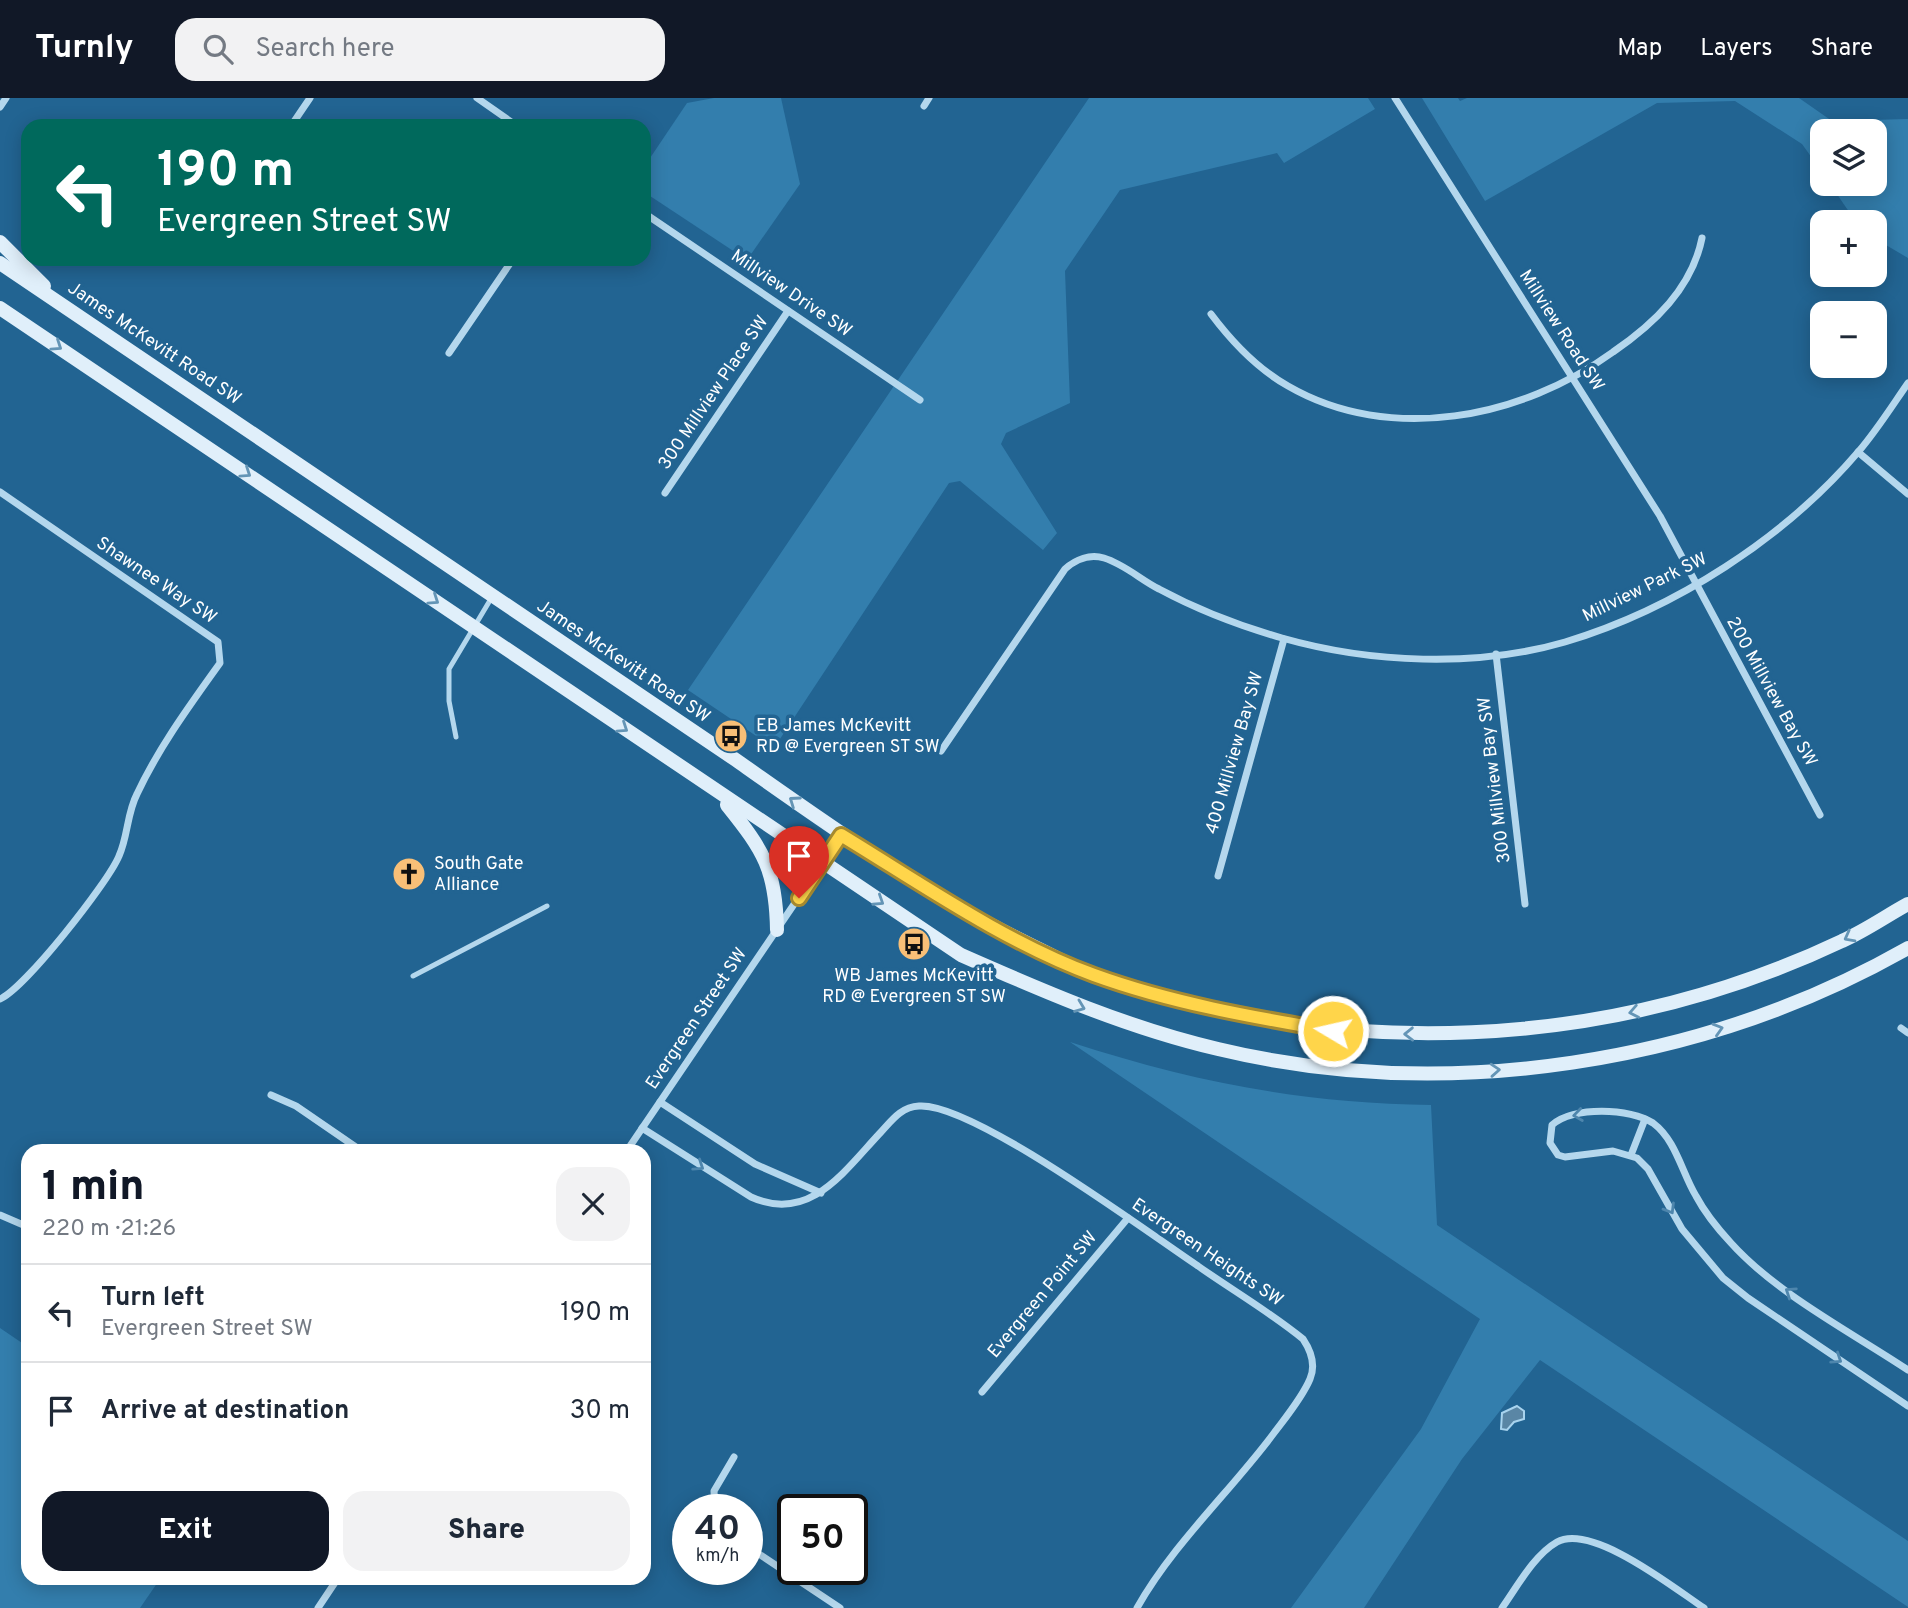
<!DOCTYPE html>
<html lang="en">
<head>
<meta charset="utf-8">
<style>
  body { margin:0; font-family:Overpass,sans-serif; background:#f2f2f3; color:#1f2937; height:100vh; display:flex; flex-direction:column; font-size:26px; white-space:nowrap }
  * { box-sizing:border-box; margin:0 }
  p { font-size:23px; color:#747a83 }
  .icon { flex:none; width:38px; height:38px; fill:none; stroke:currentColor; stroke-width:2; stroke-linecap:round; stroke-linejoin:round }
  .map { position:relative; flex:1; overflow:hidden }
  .sheet { position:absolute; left:21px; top:1046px; width:630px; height:441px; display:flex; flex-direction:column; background:#fff; border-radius:21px; box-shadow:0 4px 18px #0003 }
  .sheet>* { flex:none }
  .banner { position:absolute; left:21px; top:21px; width:630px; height:147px; border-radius:21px; box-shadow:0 4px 18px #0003; background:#00695c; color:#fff; overflow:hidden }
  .tools { position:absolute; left:1810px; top:21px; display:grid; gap:14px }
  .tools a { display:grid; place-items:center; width:77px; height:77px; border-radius:14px; background:#fff; box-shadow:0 4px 18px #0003; font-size:35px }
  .speed { position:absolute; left:672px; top:1396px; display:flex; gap:14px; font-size:35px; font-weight:700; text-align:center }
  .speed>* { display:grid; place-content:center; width:91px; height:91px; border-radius:50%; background:#fff; box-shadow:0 4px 18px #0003; line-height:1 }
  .speed small { font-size:18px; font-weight:400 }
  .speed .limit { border:4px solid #111; border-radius:10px; background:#fff; color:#111 }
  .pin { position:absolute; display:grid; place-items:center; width:60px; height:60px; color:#fff; margin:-72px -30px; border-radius:50% 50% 50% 0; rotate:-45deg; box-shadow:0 0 7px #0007 }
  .pin .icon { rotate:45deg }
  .me { position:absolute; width:77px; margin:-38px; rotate:279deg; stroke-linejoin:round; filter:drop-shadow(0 0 5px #0008) }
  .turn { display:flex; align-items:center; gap:24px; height:147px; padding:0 21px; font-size:32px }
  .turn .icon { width:91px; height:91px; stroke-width:2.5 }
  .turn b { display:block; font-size:49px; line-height:60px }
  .round { display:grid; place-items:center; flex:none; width:74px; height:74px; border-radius:21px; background:#f2f2f3 }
  .head { display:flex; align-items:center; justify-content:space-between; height:119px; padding:0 21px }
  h1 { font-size:42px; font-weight:800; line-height:52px; color:#111827 }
  .primary-button { display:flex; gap:14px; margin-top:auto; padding:14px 21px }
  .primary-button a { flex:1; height:80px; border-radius:21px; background:#111827; color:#fff; font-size:28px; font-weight:800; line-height:80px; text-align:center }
  .primary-button a+a { background:#f2f2f3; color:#1f2937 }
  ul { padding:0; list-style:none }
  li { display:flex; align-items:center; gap:21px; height:98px; padding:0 21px; border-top:2px solid #e0e1e3 }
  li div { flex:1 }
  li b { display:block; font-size:26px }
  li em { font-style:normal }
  header { display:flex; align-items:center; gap:42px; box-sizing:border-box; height:98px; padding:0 35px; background:#111827; color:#fff }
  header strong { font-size:33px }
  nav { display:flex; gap:38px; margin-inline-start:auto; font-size:24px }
  .search { width:490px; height:63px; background:#f2f2f3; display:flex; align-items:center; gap:18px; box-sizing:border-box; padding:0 24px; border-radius:21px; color:#747a83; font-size:26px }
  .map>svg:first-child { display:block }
</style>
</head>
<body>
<header>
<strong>Turnly</strong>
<div class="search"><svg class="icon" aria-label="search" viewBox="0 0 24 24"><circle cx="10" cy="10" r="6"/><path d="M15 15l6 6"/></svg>Search here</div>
<nav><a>Map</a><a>Layers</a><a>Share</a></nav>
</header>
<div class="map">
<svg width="1908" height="1510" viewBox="0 0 1908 1510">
  <rect width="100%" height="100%" fill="#226492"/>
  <g fill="#337ead">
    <path d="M714,0H781L800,86L747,162L644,94V69L687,5Z"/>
    <path d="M1089,0H1368L1375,11L1284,65L1277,55L1120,92L1065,173L1070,305L1006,335L1001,346L1057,435L1043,452L960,383L949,385L774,650L688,592Z"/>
    <path d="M1422,0H1458L1460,3L1467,0H1799L1832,23L1908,21V160L1874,140V124H1856L1830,86H1874V33H1822V74L1802,46L1735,3L1657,5L1485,103Z"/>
    <path d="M1070,944C1193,984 1302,1005 1431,1007L1437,1127L1908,1443V1509L1540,1262L1462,1361L1364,1510H1291L1421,1331L1480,1221Z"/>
    <path d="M0,1230L28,1249V1480L160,1481L140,1510H0Z"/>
  </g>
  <path fill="#5a86a5" stroke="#a8d3ee" stroke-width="2" d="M1517,1308L1524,1313V1321L1514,1324L1507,1332L1501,1331L1502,1315Z"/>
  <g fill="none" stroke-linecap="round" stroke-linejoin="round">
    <g stroke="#b4d7ed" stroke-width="5">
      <path d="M456,639L449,603V571L492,499"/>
      <path d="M413,878L547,808"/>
    </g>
    <g stroke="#b4d7ed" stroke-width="7">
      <path d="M477,0L517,28"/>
      <path d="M1395,0L1660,418L1820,717"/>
      <path d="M924,8L929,0"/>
      <path d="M0,9L6,0"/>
      <path d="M291,28L310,0"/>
      <path d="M644,115L920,302"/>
      <path d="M1211,216C1232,244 1256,270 1288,288C1390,347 1522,320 1613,254C1654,226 1692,190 1702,140"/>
      <path d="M449,255L513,161"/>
      <path d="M1858,354L1908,396"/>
      <path d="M0,394L218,544L220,565C190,607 159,649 137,696C127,715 128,738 119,758C108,785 24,891 0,901"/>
      <path d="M665,395L788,213"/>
      <path d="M1496,556L1525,806"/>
      <path d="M941,653L1065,471C1076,461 1090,456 1104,460C1124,466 1141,482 1159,491C1198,512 1240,528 1282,540C1370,565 1476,570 1565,544C1675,511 1785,440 1859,353C1877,332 1892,308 1908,285"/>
      <path d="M1218,778L1284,541"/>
      <path d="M1901,930L1908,935"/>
      <path d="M271,997L296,1008L363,1054"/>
      <path d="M660,1004L755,1066L821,1095"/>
      <path d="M642,1030L751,1099C810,1126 845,1072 881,1034C892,1022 901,1009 919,1008C972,1004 1147,1134 1198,1168C1232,1192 1270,1214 1303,1241C1311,1253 1316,1267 1310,1281C1302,1300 1286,1319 1274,1335C1230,1394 1173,1446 1137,1510"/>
      <path d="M626,1054L841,737"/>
      <path d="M1631,1057L1645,1021"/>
      <path d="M0,1117L28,1129"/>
      <path d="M1908,1272C1851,1234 1777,1196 1731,1145C1718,1131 1705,1115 1696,1098C1682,1075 1676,1042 1653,1025C1631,1010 1572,1008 1552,1027L1550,1045L1558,1057L1565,1059L1613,1053L1637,1060L1648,1071L1682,1131L1723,1180L1748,1200L1908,1308"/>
      <path d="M982,1294L1128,1120"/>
      <path d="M715,1412L714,1393L734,1359"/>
      <path d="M747,1448L840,1510"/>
      <path d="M318,1510L338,1480"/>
      <path d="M1502,1510C1517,1489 1534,1457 1557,1444C1592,1425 1674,1490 1704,1510"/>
    </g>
    <g stroke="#e0effa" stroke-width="14">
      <path d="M0,144L44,188"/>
      <path d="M0,165L736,662C831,729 926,797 1031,847C1052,857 1073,869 1094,877C1338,964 1608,954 1842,843C1865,833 1886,818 1908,806"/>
      <path d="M0,210L961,857C1045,894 1128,930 1218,951C1447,1006 1704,966 1908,850"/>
      <path d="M727,707C764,753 776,772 777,832"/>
    </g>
  </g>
  <defs><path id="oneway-chevron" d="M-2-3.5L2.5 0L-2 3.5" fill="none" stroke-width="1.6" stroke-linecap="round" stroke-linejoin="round" transform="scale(1.75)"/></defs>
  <g stroke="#6495b6">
    <use href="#oneway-chevron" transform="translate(57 248) rotate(34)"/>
    <use href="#oneway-chevron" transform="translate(246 375) rotate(34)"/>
    <use href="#oneway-chevron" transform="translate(434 502) rotate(34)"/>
    <use href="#oneway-chevron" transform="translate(623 630) rotate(34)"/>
    <use href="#oneway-chevron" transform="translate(794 703) rotate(-145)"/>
    <use href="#oneway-chevron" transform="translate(879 803) rotate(33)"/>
    <use href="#oneway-chevron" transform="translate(1849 839) rotate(152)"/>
    <use href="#oneway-chevron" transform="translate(1080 909) rotate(21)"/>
    <use href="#oneway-chevron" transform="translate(1634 914) rotate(169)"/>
    <use href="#oneway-chevron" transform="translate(1718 931) rotate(-17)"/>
    <use href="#oneway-chevron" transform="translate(1409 936) rotate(179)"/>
    <use href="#oneway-chevron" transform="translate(1495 972) rotate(-4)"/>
  </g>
  <g stroke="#4e86ad">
    <use href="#oneway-chevron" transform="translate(1578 1017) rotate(172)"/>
    <use href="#oneway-chevron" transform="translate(699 1068) rotate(34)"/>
    <use href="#oneway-chevron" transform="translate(1670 1111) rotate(59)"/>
    <use href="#oneway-chevron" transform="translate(1790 1194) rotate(-146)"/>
    <use href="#oneway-chevron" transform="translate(1837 1261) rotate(34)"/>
  </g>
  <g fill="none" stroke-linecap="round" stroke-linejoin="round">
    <defs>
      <path id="route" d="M799,800L841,737C920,785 1006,845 1094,877C1171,905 1252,919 1333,933"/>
    </defs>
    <use href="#route" stroke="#a68a30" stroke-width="18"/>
    <use href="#route" stroke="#ffd54a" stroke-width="12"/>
  </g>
  <defs>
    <symbol id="bus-disc" viewBox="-11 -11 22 22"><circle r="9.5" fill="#f8bf77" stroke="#226492"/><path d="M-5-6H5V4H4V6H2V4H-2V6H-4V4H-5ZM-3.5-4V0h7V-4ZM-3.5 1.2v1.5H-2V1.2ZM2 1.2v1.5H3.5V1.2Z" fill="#111"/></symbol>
    <symbol id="church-disc" viewBox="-11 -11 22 22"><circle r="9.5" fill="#f8bf77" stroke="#226492"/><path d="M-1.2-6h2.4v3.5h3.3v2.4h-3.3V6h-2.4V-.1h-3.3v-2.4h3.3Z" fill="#111"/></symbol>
  </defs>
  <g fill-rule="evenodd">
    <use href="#bus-disc" x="712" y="619" width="38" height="38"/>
    <use href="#church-disc" x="390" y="757" width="38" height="38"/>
    <use href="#bus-disc" x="895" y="827" width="38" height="38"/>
  </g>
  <g text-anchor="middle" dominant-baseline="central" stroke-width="7" stroke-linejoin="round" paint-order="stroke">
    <g font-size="18" fill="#fff" stroke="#226492">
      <text transform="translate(791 196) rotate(34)">Millview Drive SW</text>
      <text transform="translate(1561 233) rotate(57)">Millview Road SW</text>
      <text transform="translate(154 246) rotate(34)">James McKevitt Road SW</text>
      <text transform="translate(714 295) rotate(-56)">300 Millview Place SW</text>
      <text transform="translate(156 483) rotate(34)">Shawnee Way SW</text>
      <text transform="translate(1645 490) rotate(-26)">Millview Park SW</text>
      <text transform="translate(623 564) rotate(34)">James McKevitt Road SW</text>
      <text transform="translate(1771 594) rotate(61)">200 Millview Bay SW</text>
      <text transform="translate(1235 655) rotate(-74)">400 Millview Bay SW</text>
      <text transform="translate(1495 682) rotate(-97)">300 Millview Bay SW</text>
      <text transform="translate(697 921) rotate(-56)">Evergreen Street SW</text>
      <text transform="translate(1207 1155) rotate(34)">Evergreen Heights SW</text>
      <text transform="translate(1043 1197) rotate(-50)">Evergreen Point SW</text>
    </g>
    <g font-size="18" fill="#fff" stroke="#226492" text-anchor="start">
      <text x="756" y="628">EB James McKevitt<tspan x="756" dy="21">RD @ Evergreen ST SW</tspan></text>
      <text x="434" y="766">South Gate<tspan x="434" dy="21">Alliance</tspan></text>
      <text x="914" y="878" text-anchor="middle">WB James McKevitt<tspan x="914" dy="21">RD @ Evergreen ST SW</tspan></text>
    </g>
  </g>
</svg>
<div class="tools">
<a><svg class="icon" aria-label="layers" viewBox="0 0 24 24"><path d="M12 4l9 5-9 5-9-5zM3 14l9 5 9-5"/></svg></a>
<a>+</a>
<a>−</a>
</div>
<div class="speed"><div>40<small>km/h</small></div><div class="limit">50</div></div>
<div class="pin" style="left:799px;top:800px;background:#d93025"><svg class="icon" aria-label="arrive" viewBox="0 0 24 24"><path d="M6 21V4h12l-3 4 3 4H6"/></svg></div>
<svg class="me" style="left:1333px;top:933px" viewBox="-20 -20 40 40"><circle r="17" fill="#ffd54a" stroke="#fff" stroke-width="3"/><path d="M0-11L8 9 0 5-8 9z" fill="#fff"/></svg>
<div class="banner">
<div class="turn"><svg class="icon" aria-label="left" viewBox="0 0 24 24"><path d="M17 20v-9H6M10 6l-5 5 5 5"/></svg><div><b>190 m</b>Evergreen Street SW</div></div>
</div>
<section class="sheet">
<div class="head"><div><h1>1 min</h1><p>220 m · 21:26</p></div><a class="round"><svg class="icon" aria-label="close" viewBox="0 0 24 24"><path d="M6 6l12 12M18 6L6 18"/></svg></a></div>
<ul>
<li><svg class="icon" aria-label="left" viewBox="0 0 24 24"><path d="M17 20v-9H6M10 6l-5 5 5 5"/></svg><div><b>Turn left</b><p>Evergreen Street SW</p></div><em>190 m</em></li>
<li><svg class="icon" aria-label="arrive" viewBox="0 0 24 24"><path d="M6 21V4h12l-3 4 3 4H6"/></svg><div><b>Arrive at destination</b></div><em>30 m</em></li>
</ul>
<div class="primary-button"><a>Exit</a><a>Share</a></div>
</section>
</div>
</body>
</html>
